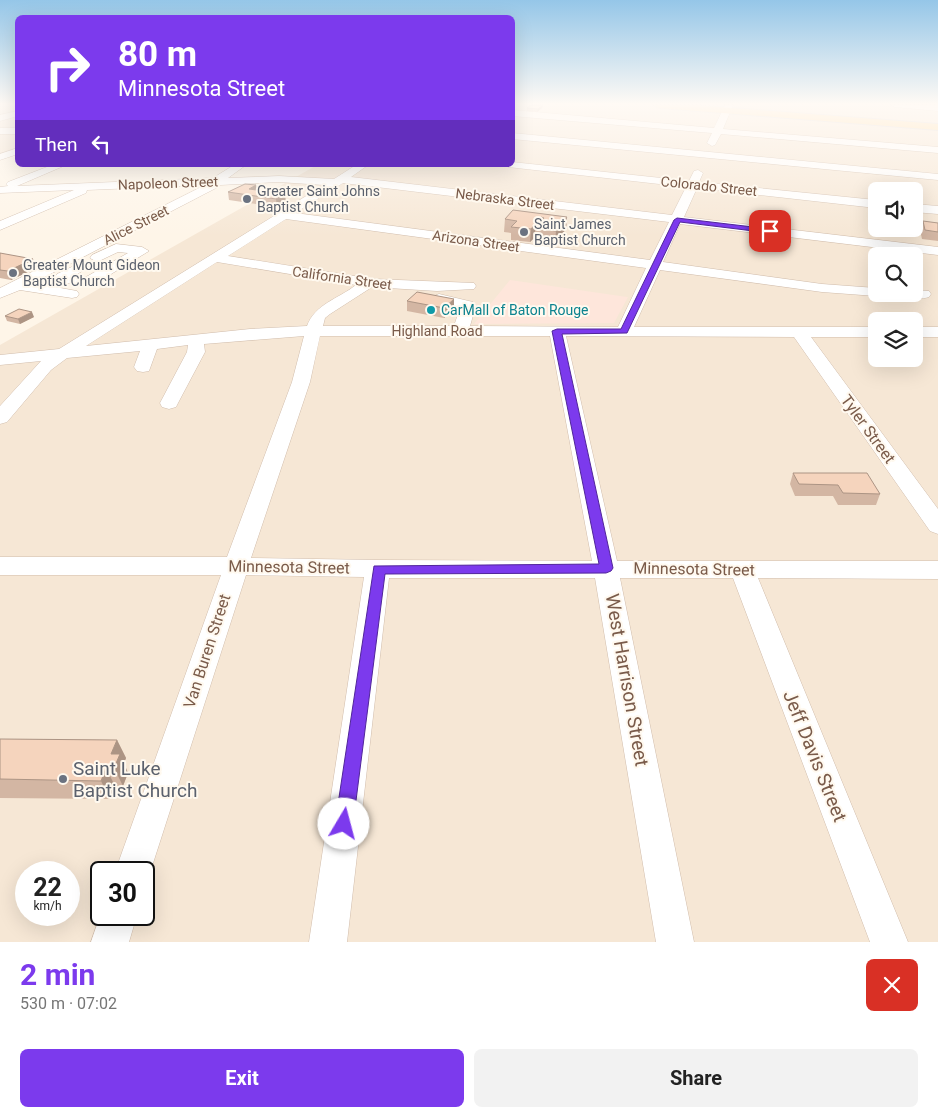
<!DOCTYPE html>
<html lang="en">
<head>
<meta charset="utf-8">
<style>
  body { margin:0; font-family:Roboto,sans-serif; background:#f2f2f2; color:#222; height:100vh; display:flex; flex-direction:column; font-size:19px; white-space:nowrap }
  * { box-sizing:border-box; margin:0 }
  p { font-size:16px; color:#767676 }
  .icon { flex:none; width:28px; height:28px; fill:none; stroke:currentColor; stroke-width:2; stroke-linecap:round; stroke-linejoin:round }
  .map { position:relative; height:942px; overflow:hidden }
  .sheet { display:flex; flex-direction:column; background:#fff; flex:1 }
  .sheet>* { flex:none }
  .guide { position:absolute; left:15px; top:15px; width:500px; height:152px; border-radius:8px; box-shadow:0 5px 20px #0002; background:#7c3aed; color:#fff; overflow:hidden }
  .buttons { position:absolute; left:868px; top:182px; display:grid; gap:10px }
  .buttons a { display:grid; place-items:center; width:55px; height:55px; border-radius:8px; background:#fff; box-shadow:0 5px 20px #0002; font-size:25px }
  .speed { position:absolute; left:15px; top:861px; display:flex; gap:10px; font-size:25px; font-weight:700; text-align:center }
  .speed>* { display:grid; place-content:center; width:65px; height:65px; border-radius:50%; background:#fff; box-shadow:0 5px 20px #0002; line-height:1 }
  .speed small { font-size:12px; font-weight:400 }
  .speed .limit { border:2px solid #111; border-radius:8px; background:#fff; color:#111 }
  .pin { position:absolute; display:grid; place-items:center; width:42px; height:42px; color:#fff; margin:-21px; border-radius:10px; box-shadow:0 2px 8px #0006 }
  .me { position:absolute; width:55px; margin:-28px; rotate:8deg; stroke-linejoin:round; filter:drop-shadow(0 0 4px #0008) }
  .turn { display:flex; align-items:center; gap:18px; height:105px; padding:0 20px; font-size:22px }
  .turn .icon { width:65px; height:65px; stroke-width:2.5 }
  .turn b { display:block; font-size:35px; line-height:42px }
  .then { display:flex; align-items:center; height:48px; padding:0 20px; background:#0003; gap:10px; font-size:19px }
  .round { display:grid; place-items:center; flex:none; width:52px; height:52px; border-radius:8px; background:#f2f2f2 }
  .head { display:flex; align-items:center; justify-content:space-between; height:85px; padding:0 20px }
  h1 { font-size:30px; font-weight:700; line-height:38px; color:#7c3aed }
  .primary-button { display:flex; gap:10px; margin-top:auto; padding:10px 20px }
  .primary-button a { flex:1; height:58px; border-radius:8px; background:#7c3aed; color:#fff; font-size:20px; font-weight:700; line-height:58px; text-align:center }
  .primary-button a+a { background:#f2f2f2; color:#222 }
  .map>svg:first-child { display:block }
</style>
</head>
<body>
<div class="map">
<svg width="938" height="942" viewBox="0 0 938 942">
  <rect width="100%" height="100%" fill="#fef5e8"/>
  <g fill="#f6e7d5" fill-rule="evenodd">
    <path d="M0,105H18L17,150L0,156Z"/>
    <path d="M513,105H938V942H0V345L317,165H512ZM876,191H914V229H876ZM876,256H914V294H876ZM876,321H914V359H876ZM26,872H69V915H26ZM101,872H144V915H101Z"/>
  </g>
  <path fill="#fee6db" d="M510,280L627,297H628L614,323L474,324Z"/>
  <g fill="none" stroke-linecap="round" stroke-linejoin="round">
    <defs>
      <g id="minor">
        <path d="M725,105H733L723,129L938,147V153L721,134L715,145L712,146L707,143L712,133L512,116V110L714,128Z"/>
        <path d="M891,105H938V111L895,107Z"/>
        <path d="M18,111V116L0,121V115Z"/>
        <rect x="0" y="128" width="18" height="6"/>
        <path d="M512,133L938,174V180L512,139Z"/>
        <path d="M18,148V154L0,160V154Z"/>
        <path d="M512,162L689,181L694,171L698,170L703,173L699,182L876,200V208L697,188L684,217L938,247V255L680,224L663,262L822,284L876,288V294H882L876,296L822,292L660,270L634,327H876V337H811L938,509V534L930,531L794,337L566,336L617,561H938V579L758,578L908,942H870L733,578H620L694,942H656L595,578H389L347,942H309L364,577L246,575L146,885H144V872H115L221,575H0V557H227L292,382L304,336L204,344L205,352L178,403L176,407L169,409L162,407L160,403L187,352L188,345L157,349L149,371L143,372L137,371L134,367L140,351L67,358L51,370L7,422L0,424V406L41,361L0,365V355L59,349L324,185L279,182L220,185L218,187L33,283L77,291L79,294L77,297L72,298L20,290L0,298V288L205,185L87,190L86,193L0,230V221L74,190L0,193V187L8,186L6,184L8,182L52,165H66L17,186L213,178L234,165H246L228,178L279,176L334,179L356,165H368L351,177L672,215L686,187L508,167L507,165H512ZM343,183L669,222L650,260L295,213ZM286,219L646,268L618,327L470,326L476,305L473,302L439,294L434,296L423,304L426,307L431,309L441,304L460,308L454,326H323L325,318L330,314L372,287L437,291L474,289L476,286L474,283L373,279L228,256ZM217,262L356,285C338,299 315,304 307,326L250,329L86,346ZM320,336H550L592,561L378,560L251,558L310,382Z"/>
        <path d="M914,204L938,206V214L914,212Z"/>
        <path d="M116,244L142,247L149,251L93,285C82,288 68,283 57,280L55,277L57,274L84,261L91,265L76,275L86,277L128,253L118,252L97,262L90,258L92,255Z"/>
        <path d="M914,290L929,291L931,294L929,297C922,299 913,299 906,297L904,294H914Z"/>
        <rect x="914" y="327" width="24" height="10"/>
        <path d="M101,913V915H137L129,942H91Z"/>
      </g>
      <path id="major" d="M654,105H693L938,124V130L659,108Z"/>
    </defs>
    <use href="#minor" stroke="#d1bdac" stroke-width="1"/>
    <use href="#major" stroke="#dcd4d0" stroke-width="2"/>
    <use href="#minor" fill="#fff" fill-rule="evenodd"/>
    <use href="#major" fill="#ffdb9d" fill-rule="evenodd"/>
  </g>
  <g fill="#d3b6a3">
    <path d="M543,105L542,108L537,112L527,111V108Z"/>
    <path d="M256,185L257,190L286,202L277,207L229,200L228,192Z"/>
    <path d="M513,210L567,217L566,229L555,243L534,241L535,237L530,242L511,240V233L504,232L505,219Z"/>
    <path d="M923,221L938,223V241L922,239L920,230Z"/>
    <path d="M0,253L36,268L11,280L0,278Z"/>
    <path d="M407,301L454,308L444,318L407,311Z"/>
    <path d="M5,316L34,317L20,324L7,321Z"/>
    <path d="M793,473L880,494L876,505H838L833,496H795L790,484Z"/>
    <path d="M0,739L117,740L126,758L124,763L128,773L123,786H115L110,799L0,798Z"/>
  </g>
  <g fill="#ac9484">
    <path d="M543,105L542,108L537,112L538,109Z"/>
    <path d="M256,185L258,193L249,189Z"/>
    <path d="M285,194L286,202L277,207L276,199Z"/>
    <path d="M541,217V229L535,228V237L530,242L531,229Z"/>
    <path d="M567,217L566,229L555,243L556,231Z"/>
    <path d="M33,259L36,268L11,280L8,271Z"/>
    <path d="M454,299V308L444,318V308Z"/>
    <path d="M32,312L34,317L20,324L18,319Z"/>
    <path d="M117,740L126,758L124,763L128,773L123,786L114,768L111,754Z"/>
    <path d="M106,768L115,786L110,799L101,781Z"/>
  </g>
  <g fill="#f5d4bd" stroke="#ac9484">
    <path d="M531,105H543L538,109L527,108Z"/>
    <path d="M245,184L256,185L249,189L285,194L276,199L228,192Z"/>
    <path d="M513,210L567,217L556,231L535,228L544,218L541,217L531,229L511,227L517,221L505,219Z"/>
    <path d="M923,221L938,223V232L925,230Z"/>
    <path d="M0,253L33,259L8,271L0,270Z"/>
    <path d="M417,292L454,299L444,308L407,301Z"/>
    <path d="M19,309L32,312L18,319L5,316Z"/>
    <path d="M793,473H867L880,494L843,493L838,485L799,484Z"/>
    <path d="M0,739L117,740L111,754H120L114,768H106L101,781L0,779Z"/>
  </g>
  <linearGradient id="sky" x2="0" y2="1"><stop stop-color="#95c6e8"/><stop offset="0.44" stop-color="#fffaf5"/><stop offset="1" stop-color="#fffaf5" stop-opacity="0"/></linearGradient>
  <rect width="938" height="236" fill="url(#sky)"/>
  <path fill="#7c3aed" stroke="#51269a" d="M677,218L770,229L774,231L770,233L680,222L627,333L562,334L613,568L611,571L606,573L385,574L353,824L350,830L344,833L337,830L335,824L374,566L599,564L552,331L557,329H621L674,220Z"/>
  <g fill="#6b7280" stroke="#fff9ef" stroke-width="2">
    <circle cx="247" cy="199" r="5"/>
    <circle cx="524" cy="232" r="5"/>
    <circle cx="13" cy="273" r="5"/>
    <circle cx="63" cy="779" r="5"/>
  </g>
  <circle fill="#0f9aa8" stroke="#fff9ef" stroke-width="2" cx="431" cy="310" r="5"/>
  <g text-anchor="middle" dominant-baseline="central" stroke-width="4" stroke-linejoin="round" paint-order="stroke">
    <g font-size="14" fill="#7a5b4a" stroke="#fff9ef">
      <text transform="translate(168 183) rotate(-2)">Napoleon Street</text>
      <text transform="translate(709 186) rotate(6)">Colorado Street</text>
      <text transform="translate(505 199) rotate(7)">Nebraska Street</text>
      <text transform="translate(136 225) rotate(-27)">Alice Street</text>
      <text transform="translate(476 241) rotate(8)">Arizona Street</text>
      <text transform="translate(342 278) rotate(8)">California Street</text>
      <text x="437" y="331">Highland Road</text>
    </g>
    <g font-size="14" fill="#5b616d" stroke="#fff9ef" text-anchor="start">
      <text x="257" y="191">Greater Saint Johns<tspan x="257" dy="16">Baptist Church</tspan></text>
      <text x="534" y="224">Saint James<tspan x="534" dy="16">Baptist Church</tspan></text>
      <text x="23" y="265">Greater Mount Gideon<tspan x="23" dy="16">Baptist Church</tspan></text>
    </g>
    <g font-size="14" fill="#0d838f" stroke="#fff9ef" text-anchor="start">
      <text x="441" y="310">CarMall of Baton Rouge</text>
    </g>
    <g font-size="16" fill="#7a5b4a" stroke="#fff9ef">
      <text transform="translate(868 429) rotate(54)">Tyler Street</text>
      <text transform="translate(289 567) rotate(1)">Minnesota Street</text>
      <text transform="translate(694 569) rotate(1)">Minnesota Street</text>
      <text transform="translate(207 651) rotate(-72)">Van Buren Street</text>
    </g>
    <g font-size="19" fill="#7a5b4a" stroke="#fff9ef">
      <text transform="translate(627 680) rotate(80)">West Harrison Street</text>
      <text transform="translate(815 756) rotate(68)">Jeff Davis Street</text>
    </g>
    <g font-size="19" fill="#5b616d" stroke="#fff9ef" text-anchor="start">
      <text x="73" y="768">Saint Luke<tspan x="73" dy="22">Baptist Church</tspan></text>
    </g>
  </g>
</svg>
<div class="buttons">
<a><svg class="icon" aria-label="sound" viewBox="0 0 24 24"><path d="M4 9h4l5-4v14l-5-4H4zM17 9q2 3 0 6"/></svg></a>
<a><svg class="icon" aria-label="search" viewBox="0 0 24 24"><circle cx="10" cy="10" r="6"/><path d="M15 15l6 6"/></svg></a>
<a><svg class="icon" aria-label="layers" viewBox="0 0 24 24"><path d="M12 4l9 5-9 5-9-5zM3 14l9 5 9-5"/></svg></a>
</div>
<div class="speed"><div>22<small>km/h</small></div><div class="limit">30</div></div>
<div class="pin" style="left:770px;top:231px;background:#d93025"><svg class="icon" aria-label="arrive" viewBox="0 0 24 24"><path d="M6 21V4h12l-3 4 3 4H6"/></svg></div>
<svg class="me" style="left:344px;top:824px" viewBox="-20 -20 40 40"><circle r="19" fill="#fff"/><path d="M0-13L10 11 0 6-10 11z" fill="#7c3aed"/></svg>
<div class="guide">
<div class="turn"><svg class="icon" aria-label="right" viewBox="0 0 24 24"><path d="M7 20v-9h11M14 6l5 5-5 5"/></svg><div><b>80 m</b>Minnesota Street</div></div>
<div class="then">Then<svg class="icon" aria-label="left" viewBox="0 0 24 24"><path d="M17 20v-9H6M10 6l-5 5 5 5"/></svg></div>
</div>
</div>
<section class="sheet">
<div class="head"><div><h1>2 min</h1><p>530 m · 07:02</p></div><a class="round" style="background:#d93025;color:#fff"><svg class="icon" aria-label="close" viewBox="0 0 24 24"><path d="M6 6l12 12M18 6L6 18"/></svg></a></div>
<div class="primary-button"><a>Exit</a><a>Share</a></div>
</section>
</body>
</html>
